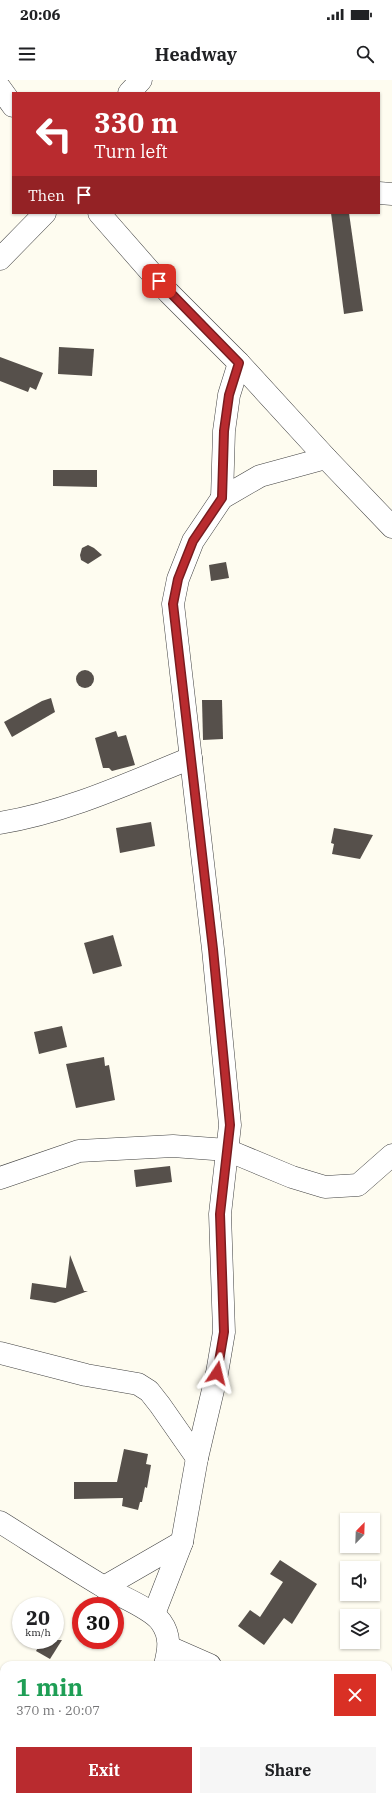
<!DOCTYPE html>
<html lang="en">
<head>
<meta charset="utf-8">
<style>
  body { margin:0; font-family:"IBM Plex Serif",serif; background:#f6f6f6; color:#202124; height:100vh; display:flex; flex-direction:column; font-size:15px; white-space:nowrap }
  * { box-sizing:border-box; margin:0 }
  p { font-size:13px; color:#757577 }
  .icon { flex:none; width:22px; height:22px; fill:none; stroke:currentColor; stroke-width:2; stroke-linecap:round; stroke-linejoin:round }
  .map { position:relative; flex:1; overflow:hidden }
  .sheet { position:absolute; left:0px; top:1581px; width:392px; height:140px; display:flex; flex-direction:column; background:#fff; border-radius:12px 12px 0 0; box-shadow:0 1px 3px #0004 }
  .sheet>* { flex:none }
  .top-card { position:absolute; left:12px; top:12px; width:368px; height:122px; border-radius:0px; box-shadow:0 1px 3px #0004; background:#b92b2f; color:#fff; overflow:hidden }
  .needle { width:26px; rotate:23deg }
  .buttons { position:absolute; left:340px; top:1433px; display:grid; gap:8px }
  .buttons a { display:grid; place-items:center; width:40px; height:40px; border-radius:0px; background:#fff; box-shadow:0 1px 3px #0004; font-size:20px }
  .speed { position:absolute; left:12px; top:1517px; display:flex; gap:8px; font-size:20px; font-weight:700; text-align:center }
  .speed>* { display:grid; place-content:center; width:52px; height:52px; border-radius:50%; background:#fff; box-shadow:0 1px 3px #0004; line-height:1 }
  .speed small { font-size:10px; font-weight:400 }
  .speed .limit { border:6px solid #d22; background:#fff; color:#111 }
  .pin { position:absolute; display:grid; place-items:center; width:34px; height:34px; color:#fff; margin:-17px; border-radius:8px; box-shadow:0 2px 6px #0006 }
  .me { position:absolute; width:44px; margin:-22px; rotate:10deg; stroke-linejoin:round; filter:drop-shadow(0 0 3px #0008) }
  .turn { display:flex; align-items:center; gap:14px; height:84px; padding:0 16px; font-size:18px }
  .turn .icon { width:52px; height:52px; stroke-width:2.5 }
  .turn b { display:block; font-size:28px; line-height:34px }
  .then { display:flex; align-items:center; height:38px; padding:0 16px; background:#0003; gap:8px; font-size:15px }
  .round { display:grid; place-items:center; flex:none; width:42px; height:42px; border-radius:0px; background:#f6f6f6 }
  .headline { display:flex; align-items:center; justify-content:space-between; height:68px; padding:0 16px }
  h1 { font-size:24px; font-weight:800; line-height:30px; color:#1e9e55 }
  .primary-button { display:flex; gap:8px; margin-top:auto; padding:8px 16px }
  .primary-button a { flex:1; height:46px; border-radius:0px; background:#b92b2f; color:#fff; font-size:16px; font-weight:800; line-height:46px; text-align:center }
  .primary-button a+a { background:#f6f6f6; color:#202124 }
  .status { display:flex; justify-content:space-between; align-items:center; height:28px; padding:0 20px; background:#fff; direction:ltr }
  .status svg { height:11px; fill:currentColor }
  header { display:flex; justify-content:space-between; align-items:center; height:52px; padding:0 16px; background:#fff; font-size:18px; font-weight:800 }
  .map>svg:first-child { display:block }
</style>
</head>
<body>
<div class="status"><b>20:06</b><svg viewBox="0 0 49 12"><path d="M0 12V9h3v3zM5 12V6h3v6zM10 12V3h3v9zM15 12V0h3v12zM26 1h20v11H26zM47 4h2v5h-2z"/></svg></div>
<header><svg class="icon" aria-label="menu" viewBox="0 0 24 24"><path d="M4 6h16M4 12h16M4 18h16"/></svg>Headway<svg class="icon" aria-label="search" viewBox="0 0 24 24"><circle cx="10" cy="10" r="6"/><path d="M15 15l6 6"/></svg></header>
<div class="map">
<svg width="392" height="1721" viewBox="0 0 392 1721">
  <rect width="100%" height="100%" fill="#fefcf0"/>
  <g fill="#56504b">
    <path d="M331,133H349L363,231L344,234Z"/>
    <path d="M59,267L94,269L92,296L58,294Z"/>
    <path d="M0,277L43,293L36,310L30,307L28,312L0,301Z"/>
    <path d="M53,390H97V407L53,406Z"/>
    <path d="M88,465L94,468L102,475L88,484L81,480L80,475L82,468Z"/>
    <path d="M226,482L229,498L211,501L209,485Z"/>
    <circle cx="85" cy="599" r="9"/>
    <path d="M51,618L55,632L12,657L4,642L42,621Z"/>
    <path d="M202,620H222L223,659L203,660Z"/>
    <path d="M116,651L118,657L126,655L135,685L112,691L109,688H103L95,658Z"/>
    <path d="M151,742L155,766L120,773L116,748Z"/>
    <path d="M334,748L373,755L360,779L332,774L334,764L331,763Z"/>
    <path d="M113,855L122,886L93,894L84,863Z"/>
    <path d="M62,946L67,967L39,974L34,952Z"/>
    <path d="M104,977L105,986L109,985L115,1020L76,1028L66,984Z"/>
    <path d="M170,1086L172,1102L136,1107L134,1090Z"/>
    <path d="M70,1175L84,1211H88L55,1223L30,1219L32,1203L66,1208Z"/>
    <path d="M124,1369L148,1374L146,1384L151,1385L147,1408L145,1407L142,1422H140L138,1430L122,1426L123,1418L74,1419V1402H117Z"/>
    <path d="M280,1480L317,1504L292,1544L284,1538L264,1565L238,1546L250,1530L260,1537L283,1502L270,1494Z"/>
    <path d="M43,1560H62L50,1579L36,1571Z"/>
  </g>
  <g fill="none" stroke-linecap="round" stroke-linejoin="round">
    <defs>
      <g id="minor">
        <path d="M129,13L141,0"/>
        <path d="M379,113L392,114"/>
        <path d="M99,133L169,213L239,283L326,378L392,447"/>
        <path d="M222,418L224,351L229,315L239,283"/>
        <path d="M0,743C67,732 129,703 191,678"/>
        <path d="M0,1098L79,1071L173,1066L227,1070L292,1097L325,1107L358,1105L392,1075"/>
        <path d="M0,1273L86,1295L138,1304L149,1311L160,1325L197,1378"/>
        <path d="M0,1442C35,1464 69,1486 104,1507C119,1516 151,1528 161,1542C171,1556 169,1569 165,1585"/>
        <path d="M104,1507L182,1462"/>
        <path d="M154,1534L182,1462L197,1378L217,1293L224,1252L220,1134L230,1045L213,869L173,524L178,499L193,461L222,418L260,396L326,378"/>
        <path d="M169,1567L210,1585"/>
        <path d="M388,1677L392,1680"/>
        <path d="M128,1721V1717"/>
      </g>
      <g id="tertiary">
        <path d="M0,8L13,26"/>
        <path d="M0,179L45,133"/>
      </g>
    </defs>
    <use href="#minor" stroke="#414141" stroke-width="23"/>
    <use href="#tertiary" stroke="#414141" stroke-width="23"/>
    <use href="#minor" stroke="#fff" stroke-width="22"/>
    <use href="#tertiary" stroke="#fff" stroke-width="22"/>
  </g>
  <g fill="none" stroke-linecap="round" stroke-linejoin="round">
    <defs>
      <path id="route" d="M159,201L239,283L229,315L224,351L222,418L193,461L178,499L173,524L213,869L230,1045L220,1134L224,1252L217,1293"/>
    </defs>
    <use href="#route" stroke="#781c1f" stroke-width="10"/>
    <use href="#route" stroke="#b92b2f" stroke-width="7"/>
  </g>
</svg>
<div class="buttons">
<a><svg class="needle" viewBox="-14 -14 28 28"><path d="M0-13l5 13h-10z" fill="#e53935"/><path d="M0 13l5-13h-10z" fill="#757577"/></svg></a>
<a><svg class="icon" aria-label="sound" viewBox="0 0 24 24"><path d="M4 9h4l5-4v14l-5-4H4zM17 9q2 3 0 6"/></svg></a>
<a><svg class="icon" aria-label="layers" viewBox="0 0 24 24"><path d="M12 4l9 5-9 5-9-5zM3 14l9 5 9-5"/></svg></a>
</div>
<div class="speed"><div>20<small>km/h</small></div><div class="limit">30</div></div>
<div class="pin" style="left:159px;top:201px;background:#d93025"><svg class="icon" aria-label="arrive" viewBox="0 0 24 24"><path d="M6 21V4h12l-3 4 3 4H6"/></svg></div>
<svg class="me" style="left:217px;top:1293px" viewBox="-20 -20 40 40"><path d="M0-17L14 15 0 8-14 15z" fill="#b92b2f" stroke="#fff" stroke-width="4"/></svg>
<div class="top-card">
<div class="turn"><svg class="icon" aria-label="left" viewBox="0 0 24 24"><path d="M17 20v-9H6M10 6l-5 5 5 5"/></svg><div><b>330 m</b>Turn left</div></div>
<div class="then">Then<svg class="icon" aria-label="arrive" viewBox="0 0 24 24"><path d="M6 21V4h12l-3 4 3 4H6"/></svg></div>
</div>
<section class="sheet">
<div class="headline"><div><h1>1 min</h1><p>370 m · 20:07</p></div><a class="round" style="background:#d93025;color:#fff"><svg class="icon" aria-label="close" viewBox="0 0 24 24"><path d="M6 6l12 12M18 6L6 18"/></svg></a></div>
<div class="primary-button"><a>Exit</a><a>Share</a></div>
</section>
</div>
</body>
</html>
